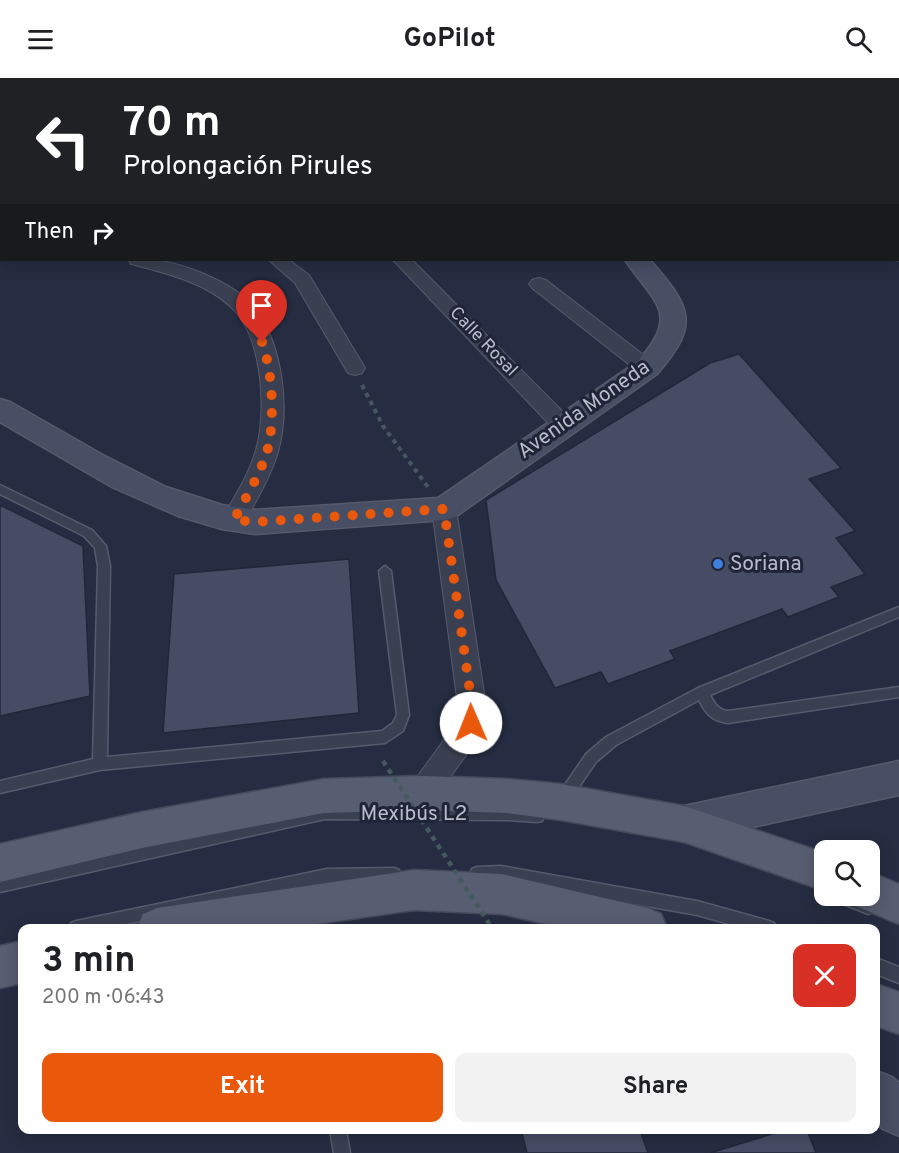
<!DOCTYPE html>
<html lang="en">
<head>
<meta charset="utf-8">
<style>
  body { margin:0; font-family:Overpass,sans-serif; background:#f2f2f2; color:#202124; height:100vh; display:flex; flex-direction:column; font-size:22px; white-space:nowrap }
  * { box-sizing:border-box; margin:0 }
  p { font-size:20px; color:#757577 }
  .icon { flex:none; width:33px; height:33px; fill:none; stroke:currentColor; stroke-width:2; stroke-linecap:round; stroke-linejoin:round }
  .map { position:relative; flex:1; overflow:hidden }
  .details { position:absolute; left:18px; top:846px; width:862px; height:210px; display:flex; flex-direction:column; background:#fff; border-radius:12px; box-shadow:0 3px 15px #0003 }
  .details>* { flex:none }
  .hud { position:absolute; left:0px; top:0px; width:900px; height:183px; box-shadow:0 3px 15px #0003; background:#202124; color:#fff; overflow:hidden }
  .controls { position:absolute; left:814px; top:762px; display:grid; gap:12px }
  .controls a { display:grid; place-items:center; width:66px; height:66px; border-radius:12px; background:#fff; box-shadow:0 3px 15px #0003; font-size:30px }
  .pin { position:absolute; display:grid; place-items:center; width:51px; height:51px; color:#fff; margin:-62px -26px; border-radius:50% 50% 50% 0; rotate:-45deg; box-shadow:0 0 6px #0007 }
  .pin .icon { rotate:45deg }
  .me { position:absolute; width:66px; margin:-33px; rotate:359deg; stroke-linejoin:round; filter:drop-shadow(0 0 4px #0008) }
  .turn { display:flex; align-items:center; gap:21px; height:126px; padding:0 24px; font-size:27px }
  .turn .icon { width:78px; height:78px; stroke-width:2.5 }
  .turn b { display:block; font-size:42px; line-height:51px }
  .then { display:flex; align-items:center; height:57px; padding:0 24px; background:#0003; gap:12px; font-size:22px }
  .round { display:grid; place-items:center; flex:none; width:63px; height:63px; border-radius:12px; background:#f2f2f2 }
  .head { display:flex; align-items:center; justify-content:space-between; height:102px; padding:0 24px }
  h1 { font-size:36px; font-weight:700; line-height:45px }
  .cta { display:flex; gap:12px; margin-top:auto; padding:12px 24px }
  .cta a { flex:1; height:69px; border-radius:12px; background:#ea580c; color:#fff; font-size:24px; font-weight:700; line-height:69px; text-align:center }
  .cta a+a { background:#f2f2f2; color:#202124 }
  header { display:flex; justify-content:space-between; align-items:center; height:78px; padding:0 24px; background:#fff; font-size:27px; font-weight:700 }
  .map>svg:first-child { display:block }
</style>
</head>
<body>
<header><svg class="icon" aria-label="menu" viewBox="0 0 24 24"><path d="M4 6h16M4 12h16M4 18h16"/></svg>GoPilot<svg class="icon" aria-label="search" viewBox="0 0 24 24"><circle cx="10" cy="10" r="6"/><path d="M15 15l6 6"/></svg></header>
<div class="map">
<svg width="899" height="1075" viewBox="0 0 899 1075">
  <rect width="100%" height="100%" fill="#262d42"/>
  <g fill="#454c64" stroke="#212739" stroke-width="1.5">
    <path d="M791,0H899V85L898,2Z"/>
    <path d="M739,276L841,390L809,401L855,453L836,460L865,496L831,509L839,519L788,539L782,531L670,573L675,581L608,606L601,594L555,610L496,502L486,422L710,285Z"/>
    <path d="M0,427L83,468L90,618L0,638Z"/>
    <path d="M349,481L359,635L163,655L174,496Z"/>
    <path d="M521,1052H640L648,1075H527Z"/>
    <path d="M785,1052H807L816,1075H710Z"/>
  </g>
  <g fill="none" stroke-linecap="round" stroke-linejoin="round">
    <defs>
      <g id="service">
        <path d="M898,175L899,176V182H898Z"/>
        <path d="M0,407L92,452L106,468L110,488L107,679L382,653L393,645L397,637L379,493L385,488L391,493L409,637L403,653L385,665L100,692L0,715V703L93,681L98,488L95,470L84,458L0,416Z"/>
        <path d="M899,529V539L710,617C714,625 718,632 728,633L899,609V619L728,645C712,643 706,636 699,622L616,667L596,684L568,725L563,727L558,725L556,721L558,717L586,676L606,659L698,610Z"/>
        <path d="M325,729L508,730L542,733L544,738L542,743L537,744L508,742L325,741L0,814V800Z"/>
        <path d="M501,788L697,823L769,843L774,845L776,850H744L697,837L501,802L477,803L472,801L470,796L472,791L477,789Z"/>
        <path d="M394,790L399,792L401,797L399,802L394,804L327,805L106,850H69L71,845L76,843L327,791Z"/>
        <path d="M834,818H858L873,824L875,829L873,834L868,836L836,823Z"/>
        <path d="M876,880L899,889V905L876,896Z"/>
        <path d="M330,1052H346L350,1075H334Z"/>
      </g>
      <g id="minor">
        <path d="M299,0H315L316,2H300Z"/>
        <path d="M0,15L2,16V26L0,25Z"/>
        <rect x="0" y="140" width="2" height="10"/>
        <path d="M0,159H2L0,171Z"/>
        <path d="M129,182C155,179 180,186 204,196C223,204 244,215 256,232C283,269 290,331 278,374C270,400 255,425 242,448L234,451L226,448L222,442C234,419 249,397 256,372C267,333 263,258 231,229C205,204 165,195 131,186Z"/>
        <path d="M269,182H289L309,197L365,290L362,295L355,297L348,295L295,205Z"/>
        <path d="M393,182H412L571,342L574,347L571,352L563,355L555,352Z"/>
        <path d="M539,200L546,202L654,285L657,290L654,295L647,297L640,295L532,210L529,206L532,202Z"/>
        <path d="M444,422L452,425L456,431L487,635L477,662L432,724L422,728L412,724L408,715L412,706L455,647L459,635L432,431L436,425Z"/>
      </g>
      <g id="secondary">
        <path d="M467,0H487L488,2H468Z"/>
        <path d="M625,182H650C691,229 701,246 657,296L455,439L444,442L255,456L222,451L178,438L112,409L0,344V321L10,324L101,376L166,409L222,427L255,432L438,420L637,284C682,235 654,225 625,182Z"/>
        <path d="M899,683V717L684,764L671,759L665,746L671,733L684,728Z"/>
        <path d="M876,993L892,999L899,1005V1058L883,1051L876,1045Z"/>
      </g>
      <g id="primary">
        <path d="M422,698L507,701L561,706L684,728L825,775V813L684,764L561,742L507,735L422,732L324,735L142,770L0,804V766L142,734L324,701Z"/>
        <path d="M414,792L502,796L647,830L661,836L667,850H564L502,836L414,832L288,850H137L143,836L157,830Z"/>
        <path d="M870,794L899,806V846L856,828L852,818H870Z"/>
        <path d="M22,863V905L0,910V868Z"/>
        <path d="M876,906L899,914V956L876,948Z"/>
      </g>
    </defs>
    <use href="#service" stroke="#555b6c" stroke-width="3"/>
    <use href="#minor" stroke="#555b6c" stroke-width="2"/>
    <use href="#secondary" stroke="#555b6c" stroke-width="3"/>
    <use href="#primary" stroke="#44495b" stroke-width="3"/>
    <path stroke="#46585f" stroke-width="4" stroke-dasharray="4.5 4.5" stroke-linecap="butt" d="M362,307L383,348L428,409"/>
    <use href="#service" fill="#3a4051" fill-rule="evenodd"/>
    <use href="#minor" fill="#3a4051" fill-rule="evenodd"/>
    <use href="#secondary" fill="#484e64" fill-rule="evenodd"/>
    <use href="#primary" fill="#585e71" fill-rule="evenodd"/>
    <path stroke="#46585f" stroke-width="4.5" stroke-dasharray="5 5" stroke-linecap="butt" d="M383,683L492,850"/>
  </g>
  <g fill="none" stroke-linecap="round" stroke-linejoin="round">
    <path stroke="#ea580c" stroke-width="10" stroke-dasharray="0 18" d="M262,264C272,293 274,330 270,361C265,389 247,417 234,442L255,444L444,431L473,635L471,645"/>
  </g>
  <circle fill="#3f7fe0" stroke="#1f2437" stroke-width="2" cx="718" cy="486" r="6"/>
  <g text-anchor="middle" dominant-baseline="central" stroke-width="6" stroke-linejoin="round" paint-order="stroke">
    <g font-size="18" fill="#b7bbcb" stroke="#1f2437">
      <text transform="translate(483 264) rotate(46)">Calle Rosal</text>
    </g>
    <g font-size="21" fill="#b7bbcb" stroke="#1f2437">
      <text transform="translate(584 332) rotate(-35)">Avenida Moneda</text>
      <text x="414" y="736">Mexibús L2</text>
    </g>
    <g font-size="21" fill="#b7bbcb" stroke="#1f2437" text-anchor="start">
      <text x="730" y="486">Soriana</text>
    </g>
  </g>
</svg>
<div class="controls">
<a><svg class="icon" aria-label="search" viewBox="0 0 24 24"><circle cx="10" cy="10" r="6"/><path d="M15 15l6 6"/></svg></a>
</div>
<div class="pin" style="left:262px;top:264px;background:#d93025"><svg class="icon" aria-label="arrive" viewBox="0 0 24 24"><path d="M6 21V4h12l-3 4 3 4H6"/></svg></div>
<svg class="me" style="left:471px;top:645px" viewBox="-20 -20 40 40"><circle r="19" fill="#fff"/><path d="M0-13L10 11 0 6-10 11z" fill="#ea580c"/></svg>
<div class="hud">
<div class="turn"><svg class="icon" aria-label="left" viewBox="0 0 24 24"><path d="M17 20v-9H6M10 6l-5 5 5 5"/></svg><div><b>70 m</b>Prolongación Pirules</div></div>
<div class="then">Then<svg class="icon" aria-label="right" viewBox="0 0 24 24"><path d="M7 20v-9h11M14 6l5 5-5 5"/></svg></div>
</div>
<section class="details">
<div class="head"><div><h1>3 min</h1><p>200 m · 06:43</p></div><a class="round" style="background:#d93025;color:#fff"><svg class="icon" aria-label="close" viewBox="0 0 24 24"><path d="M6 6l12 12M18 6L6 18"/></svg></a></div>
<div class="cta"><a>Exit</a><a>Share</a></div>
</section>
</div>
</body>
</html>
